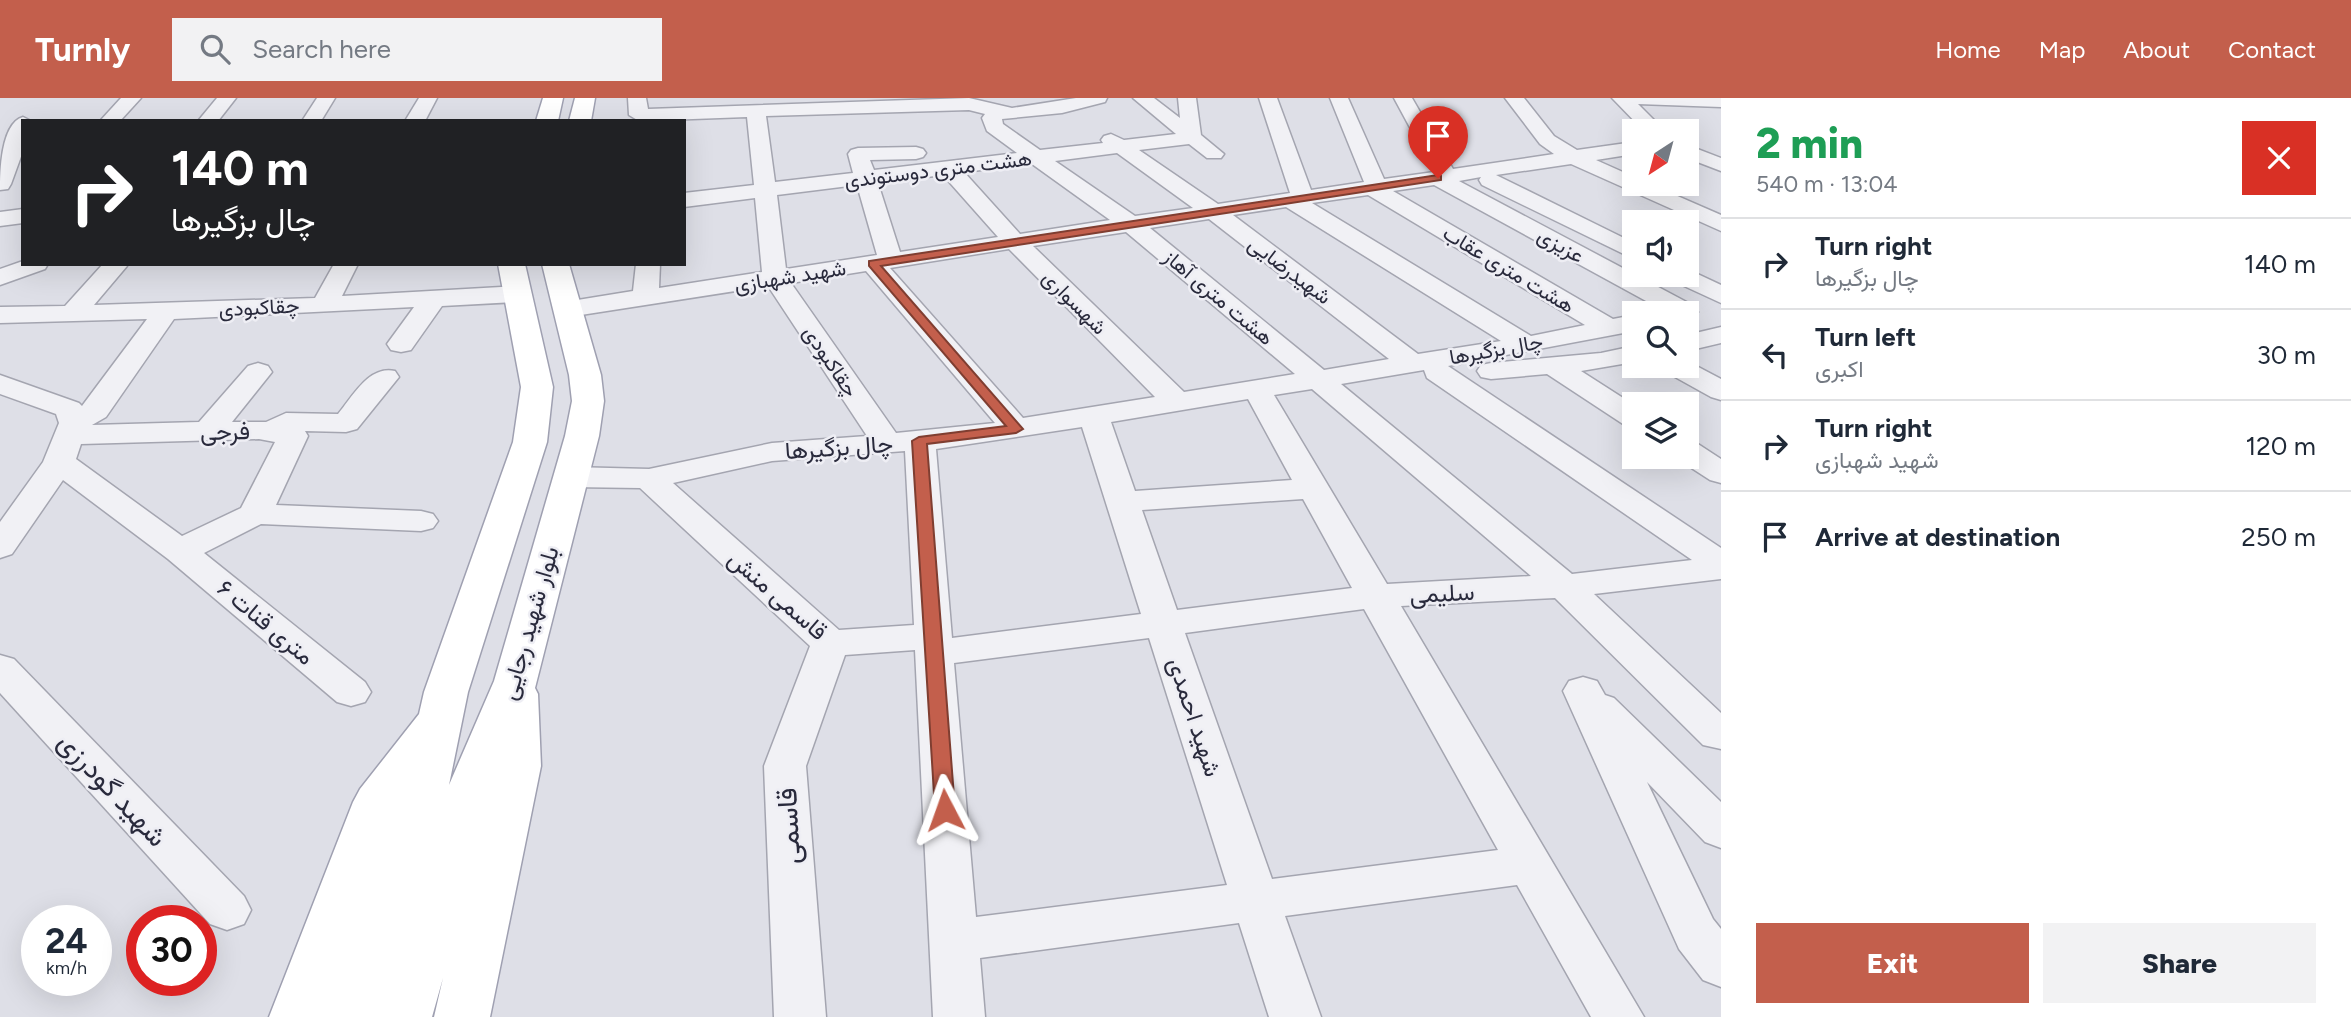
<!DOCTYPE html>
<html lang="en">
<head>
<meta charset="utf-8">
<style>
  body { margin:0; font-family:Figtree,Vazirmatn,sans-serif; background:#f2f2f3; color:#1f2937; height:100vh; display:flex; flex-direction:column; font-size:26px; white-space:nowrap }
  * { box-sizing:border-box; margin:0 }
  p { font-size:23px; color:#747a83 }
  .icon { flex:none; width:38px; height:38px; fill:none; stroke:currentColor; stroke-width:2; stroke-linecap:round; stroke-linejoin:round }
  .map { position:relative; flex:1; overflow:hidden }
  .side { display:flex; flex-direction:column; background:#fff; width:630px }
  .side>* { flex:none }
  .hud { position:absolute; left:21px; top:21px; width:665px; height:147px; border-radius:0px; box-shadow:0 7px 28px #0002; background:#202124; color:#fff; overflow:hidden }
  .needle { width:46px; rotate:216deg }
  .controls { position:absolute; left:1622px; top:21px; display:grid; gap:14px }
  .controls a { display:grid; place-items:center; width:77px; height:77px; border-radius:0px; background:#fff; box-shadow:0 7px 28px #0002; font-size:35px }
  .speed { position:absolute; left:21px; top:807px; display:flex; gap:14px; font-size:35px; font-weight:700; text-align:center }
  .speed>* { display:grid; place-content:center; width:91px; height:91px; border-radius:50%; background:#fff; box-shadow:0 7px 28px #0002; line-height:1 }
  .speed small { font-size:18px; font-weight:400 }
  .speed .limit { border:10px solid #d22; background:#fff; color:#111 }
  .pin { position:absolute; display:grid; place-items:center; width:60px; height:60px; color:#fff; margin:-72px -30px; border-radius:50% 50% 50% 0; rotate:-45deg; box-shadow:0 0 7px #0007 }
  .pin .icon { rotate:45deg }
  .me { position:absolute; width:77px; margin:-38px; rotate:356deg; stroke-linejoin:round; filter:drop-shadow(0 0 5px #0008) }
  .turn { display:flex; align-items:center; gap:24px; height:147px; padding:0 35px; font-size:32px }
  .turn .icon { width:91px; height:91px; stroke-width:2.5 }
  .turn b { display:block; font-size:49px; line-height:60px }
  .round { display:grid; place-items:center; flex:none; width:74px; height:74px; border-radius:0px; background:#f2f2f3 }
  .summary { display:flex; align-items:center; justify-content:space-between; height:119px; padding:0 35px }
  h1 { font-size:42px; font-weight:800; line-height:52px; color:#1e9e55 }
  .button { display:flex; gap:14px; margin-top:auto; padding:14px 35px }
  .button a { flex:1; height:80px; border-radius:0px; background:#c35f4c; color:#fff; font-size:28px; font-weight:800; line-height:80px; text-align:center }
  .button a+a { background:#f2f2f3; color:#1f2937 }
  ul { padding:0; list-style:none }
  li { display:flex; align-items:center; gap:21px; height:91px; padding:0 35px; border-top:2px solid #e0e1e3 }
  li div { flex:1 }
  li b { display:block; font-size:26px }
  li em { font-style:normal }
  header { display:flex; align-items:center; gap:42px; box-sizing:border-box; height:98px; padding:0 35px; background:#c35f4c; color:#fff }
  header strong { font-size:33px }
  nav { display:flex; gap:38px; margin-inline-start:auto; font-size:24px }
  .search { width:490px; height:63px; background:#f2f2f3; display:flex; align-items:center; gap:18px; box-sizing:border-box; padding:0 24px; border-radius:0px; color:#747a83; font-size:26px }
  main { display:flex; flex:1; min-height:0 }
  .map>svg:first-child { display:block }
</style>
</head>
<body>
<header>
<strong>Turnly</strong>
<div class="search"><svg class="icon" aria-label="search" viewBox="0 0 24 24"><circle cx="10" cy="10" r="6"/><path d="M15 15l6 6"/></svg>Search here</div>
<nav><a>Home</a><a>Map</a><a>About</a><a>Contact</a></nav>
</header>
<main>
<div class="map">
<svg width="1721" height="919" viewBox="0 0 1721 919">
  <rect width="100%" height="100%" fill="#dedfe7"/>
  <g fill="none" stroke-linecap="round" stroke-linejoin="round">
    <defs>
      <g id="minor">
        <path d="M121,0H141L120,23H100Z"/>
        <path d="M217,0H236L218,23H198Z"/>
        <path d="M317,0H335L321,23H302Z"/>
        <path d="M419,0H437L425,23H405Z"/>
        <path d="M628,0H646L648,11L969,0L1012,10L1076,0H1107L1105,4L1062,15L1002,21L1003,26L1040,52L1103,45L1101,42L1104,38L1111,36L1124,42L1176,36L1133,0H1154L1180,20L1178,0H1196L1201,37L1224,56L1221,60H1207L1189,46L1139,52L1218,106L1290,95L1259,0H1277L1311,92L1364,84L1330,0H1348L1384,81L1434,74L1394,0H1412L1453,71L1554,56L1540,46L1505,0H1524L1554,38L1577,52L1634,44V56L1596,62L1634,79V86H1650L1721,117V133L1571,66L1496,77L1634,145V161L1482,87L1479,82L1481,79L1459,83L1694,208L1698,214L1694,220L1687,221V215H1668L1434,87L1393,93L1613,221L1634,217V233L1448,268L1721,450V481L1594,496L1721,615V651L1703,647L1555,500L1401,508L1644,919H1591L1517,787L1285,818L1321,919H1269L1239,825L980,860L985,919H933L915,552L845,557L806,668L826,919H774L764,668L810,548L640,390L571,389L560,386L555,379L560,372L571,369L649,371L772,345L867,338L768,188L568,219L559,217L555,211L559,205L633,193L636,166H660L659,190L762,174L755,100L684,109V95L754,87L747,19L639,23L629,17ZM969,12L985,16L982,20L987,33L1017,55L874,72L870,62L916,61L923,59L926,55L923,51L916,49L858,50L851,52L848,56L853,75L775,84L766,18ZM1117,55L1193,110L1135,118L1055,63ZM1032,66L1110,122L1020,136L964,74ZM943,77L998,139L900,154L878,85ZM857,87L877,157L786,171L777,97ZM1368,97L1585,227L1531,238L1312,105ZM1286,109L1501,243L1418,256L1233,117ZM1209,121L1389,261L1324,272L1150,130ZM1126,134L1295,276L1184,294L1033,148ZM1009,151L1155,299L1023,320L890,170ZM866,173L995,325L896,335L791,185ZM1424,272L1427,280L1692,462L1572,476L1341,286ZM1312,291L1531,478L1387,486L1274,297ZM1248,301L1292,382L1135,393L1111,324ZM1082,329L1141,516L952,540L936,351ZM905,353L914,527L839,532L673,385L772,363ZM1303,401L1352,490L1177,512L1142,412ZM1364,511L1498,752L1272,781L1185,535ZM1149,540L1227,787L976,819L954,565Z"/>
        <path d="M1612,0H1721V9L1638,6L1665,33H1644Z"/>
        <path d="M23,19L31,23H23V53L11,86L8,91L0,92C0,74 1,25 23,19Z"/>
        <path d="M1687,47L1721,60V73L1687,60Z"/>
        <path d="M23,111V125L0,128V114Z"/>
        <path d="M23,163V166H48L45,171L0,187V171Z"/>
        <path d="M103,166L127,168L94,207L315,200L334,166H358L342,198L517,188L526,191L530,196L526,201L517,204L442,208L411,252L401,254L391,252L387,246L414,209L174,221L106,319L92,327L199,324L248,268L258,265L268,268L272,274L232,324H266L286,315L338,316C353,298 369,267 395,273L399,279L357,331L346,334L305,333L308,338L276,407L421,413L433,416L438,423L433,430L421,433L261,426L204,455L365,584L371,594L365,604L351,608L337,604L168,461L63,382L12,456L0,460V424L43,364L59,325L56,316L0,296V277L79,305L82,308L147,221L0,225V209L65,208ZM259,341L275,344L241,410L182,438L76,361L81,346Z"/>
        <path d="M1687,171L1721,187V205L1671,182L1668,177H1687Z"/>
        <path d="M1721,229V245L1687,253V237Z"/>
        <path d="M1634,248V264L1581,273L1634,307V329L1623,326L1547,276L1491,281L1481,279L1477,273L1481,267L1491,265L1601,255Z"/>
        <path d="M1687,263L1721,281V302L1711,299L1666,274L1662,268H1687Z"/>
        <path d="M1687,344L1698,346L1721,361V385L1710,382L1676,360L1687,359Z"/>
        <path d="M0,557L14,561L244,798L251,812L244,826L227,832L210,826L0,595Z"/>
        <path d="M1583,579L1597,583L1605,597L1614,600L1721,704V750L1705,744L1647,684L1713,821L1721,831V889L1703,882L1679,851L1563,593L1569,583Z"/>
      </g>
      <g id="major">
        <path d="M543,0H563L558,23H536Z"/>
        <path d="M575,0H595L591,23H569Z"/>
        <path d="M498,166H525L553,289L547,344L468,594L449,687L494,583L565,338L572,303L569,277L542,166H569L601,277L604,303L599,338L535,590L538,596L541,668L490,919H434L443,880L432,919H269L353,704L360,691L419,616L424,594L513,344L521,289Z"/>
      </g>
    </defs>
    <use href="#minor" stroke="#a4a5b0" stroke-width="3"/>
    <use href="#major" stroke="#9fa0b1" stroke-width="3"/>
    <use href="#minor" fill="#f1f1f5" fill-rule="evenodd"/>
    <use href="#major" fill="#fff" fill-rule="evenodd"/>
  </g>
  <path fill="#c35f4c" stroke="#7f3e31" stroke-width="2" d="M1438,77L1441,78V82L881,168L1023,331L1016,335L927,346L955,712L952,718L945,720L938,718L935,712L912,343L919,339L1006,328L869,168V163Z"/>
  <g text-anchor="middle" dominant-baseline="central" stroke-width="5" stroke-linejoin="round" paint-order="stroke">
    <g font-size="21" fill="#292a3c" stroke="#eeeef4">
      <text transform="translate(938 71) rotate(-7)">هشت متری دوستوندی</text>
      <text transform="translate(1561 147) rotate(29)">عزیزی</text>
      <text transform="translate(1509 171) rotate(31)">هشت متری عقاب</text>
      <text transform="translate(1290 172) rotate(37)">شهیدرضایی</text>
      <text transform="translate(790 178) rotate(-9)">شهید شهبازی</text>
      <text transform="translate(1219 199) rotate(40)">هشت متری آهاز</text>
      <text transform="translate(1075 204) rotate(45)">شهسواری</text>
      <text transform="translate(259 209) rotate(-3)">چقاکبودی</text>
      <text transform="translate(1496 251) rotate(-10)">چال بزگیرها</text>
      <text transform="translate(831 263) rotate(56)">چقاکبودی</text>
    </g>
    <g font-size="24" fill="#292a3c" stroke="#eeeef4">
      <text transform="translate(225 333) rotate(-1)">فرجی</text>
      <text transform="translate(839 349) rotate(-4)">چال بزگیرها</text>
      <text transform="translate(1442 495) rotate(-3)">سلیمی</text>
      <text transform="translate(778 497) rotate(41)">قاسمی منش</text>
      <text transform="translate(266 524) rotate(40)">۶ متری قنات</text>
      <text transform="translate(529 525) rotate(-74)">بلوار شهید رجایی</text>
      <text transform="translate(1195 619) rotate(72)">شهید احمدی</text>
    </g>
    <g font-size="28" fill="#292a3c" stroke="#eeeef4">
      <text transform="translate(113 691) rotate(47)">شهید گودرزی</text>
      <text transform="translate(788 728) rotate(-93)">قاسمی</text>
    </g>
  </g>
</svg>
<div class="controls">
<a><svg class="needle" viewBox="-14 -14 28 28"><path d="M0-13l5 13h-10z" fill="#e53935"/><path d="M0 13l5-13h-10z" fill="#747a83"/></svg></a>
<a><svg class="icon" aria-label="sound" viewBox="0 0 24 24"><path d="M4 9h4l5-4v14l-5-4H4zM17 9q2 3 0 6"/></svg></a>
<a><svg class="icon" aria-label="search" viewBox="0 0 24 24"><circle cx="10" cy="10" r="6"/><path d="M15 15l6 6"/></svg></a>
<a><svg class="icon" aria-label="layers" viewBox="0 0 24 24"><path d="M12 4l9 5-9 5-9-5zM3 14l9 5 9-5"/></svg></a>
</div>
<div class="speed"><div>24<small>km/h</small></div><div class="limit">30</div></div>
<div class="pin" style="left:1438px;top:80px;background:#d93025"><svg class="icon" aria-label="arrive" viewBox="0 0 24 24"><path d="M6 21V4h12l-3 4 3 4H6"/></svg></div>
<svg class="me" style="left:945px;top:712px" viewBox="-20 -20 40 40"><path d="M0-17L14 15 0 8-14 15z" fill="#c35f4c" stroke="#fff" stroke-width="4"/></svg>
<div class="hud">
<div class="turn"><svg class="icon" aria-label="right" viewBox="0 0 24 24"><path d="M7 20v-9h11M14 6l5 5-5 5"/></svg><div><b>140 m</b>چال بزگیرها</div></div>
</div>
</div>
<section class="side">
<div class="summary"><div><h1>2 min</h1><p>540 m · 13:04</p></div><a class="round" style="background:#d93025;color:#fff"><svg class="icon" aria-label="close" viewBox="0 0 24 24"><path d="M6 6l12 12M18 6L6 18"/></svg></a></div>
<ul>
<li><svg class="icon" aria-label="right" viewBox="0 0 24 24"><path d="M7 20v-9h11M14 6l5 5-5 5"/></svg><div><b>Turn right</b><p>چال بزگیرها</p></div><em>140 m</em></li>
<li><svg class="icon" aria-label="left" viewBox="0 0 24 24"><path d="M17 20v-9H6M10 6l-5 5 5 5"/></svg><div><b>Turn left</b><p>اکبری</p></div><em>30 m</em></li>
<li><svg class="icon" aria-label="right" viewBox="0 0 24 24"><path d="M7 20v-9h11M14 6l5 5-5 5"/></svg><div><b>Turn right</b><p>شهید شهبازی</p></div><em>120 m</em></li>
<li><svg class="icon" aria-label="arrive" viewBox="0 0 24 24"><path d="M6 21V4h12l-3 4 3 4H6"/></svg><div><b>Arrive at destination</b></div><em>250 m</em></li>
</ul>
<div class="button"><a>Exit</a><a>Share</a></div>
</section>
</main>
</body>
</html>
